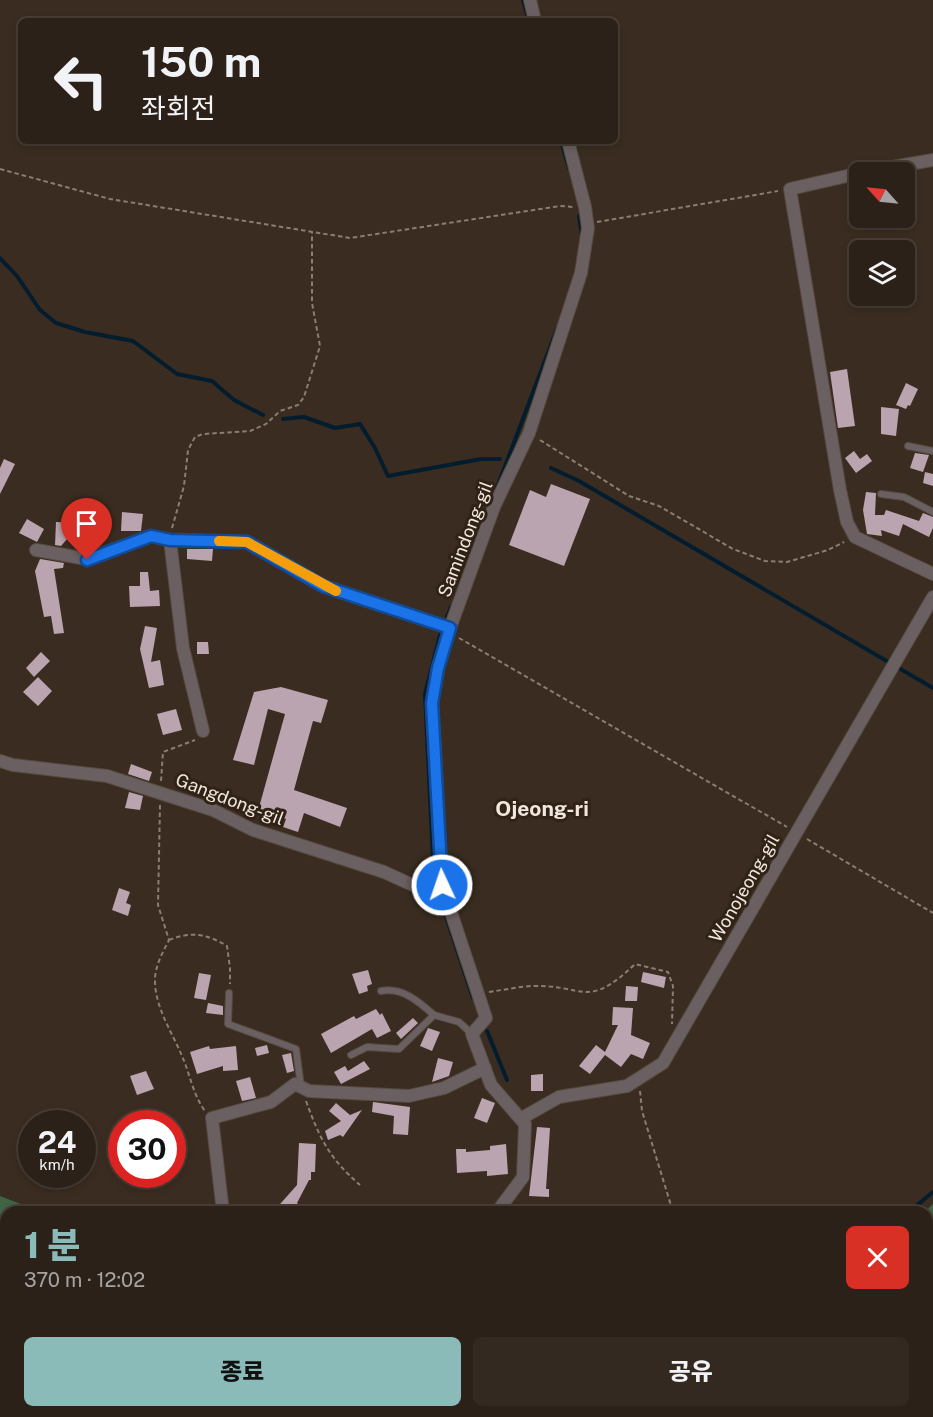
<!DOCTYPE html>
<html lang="ko">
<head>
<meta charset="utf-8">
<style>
  body { margin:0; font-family:"Public Sans","Noto Sans KR",sans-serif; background:#342921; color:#f1f3f6; height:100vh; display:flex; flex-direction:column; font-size:22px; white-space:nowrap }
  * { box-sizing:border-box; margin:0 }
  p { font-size:20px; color:#a6a3a2 }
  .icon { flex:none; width:33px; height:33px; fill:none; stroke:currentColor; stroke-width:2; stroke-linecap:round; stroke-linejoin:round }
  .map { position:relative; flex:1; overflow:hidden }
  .drawer { position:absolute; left:0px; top:1206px; width:933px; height:212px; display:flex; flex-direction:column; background:#2c2118; border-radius:18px 18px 0 0; box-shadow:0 3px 9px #0003,0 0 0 2px #483e37 }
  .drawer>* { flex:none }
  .banner { position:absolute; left:18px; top:18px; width:600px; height:126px; border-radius:9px; box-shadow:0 3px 9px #0003,0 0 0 2px #483e37; background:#2c2118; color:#f1f3f6; overflow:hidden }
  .needle { width:39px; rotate:297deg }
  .fabs { position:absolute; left:849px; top:162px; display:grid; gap:12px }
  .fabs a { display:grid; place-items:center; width:66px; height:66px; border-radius:9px; background:#2c2118; box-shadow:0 3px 9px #0003,0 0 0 2px #483e37; font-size:30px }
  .speed { position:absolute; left:18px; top:1110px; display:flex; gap:12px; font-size:30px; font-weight:700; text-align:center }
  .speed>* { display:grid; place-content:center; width:78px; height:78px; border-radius:50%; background:#2c2118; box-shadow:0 3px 9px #0003,0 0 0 2px #483e37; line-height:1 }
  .speed small { font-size:15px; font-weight:400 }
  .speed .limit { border:9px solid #d22; background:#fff; color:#111 }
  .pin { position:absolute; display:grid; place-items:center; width:51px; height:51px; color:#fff; margin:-62px -26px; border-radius:50% 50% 50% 0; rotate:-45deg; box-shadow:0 0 6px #0007 }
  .pin .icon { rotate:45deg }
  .me { position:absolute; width:66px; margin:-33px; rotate:357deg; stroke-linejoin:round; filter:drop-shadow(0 0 4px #0008) }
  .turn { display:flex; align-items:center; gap:21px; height:126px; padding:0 24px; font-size:27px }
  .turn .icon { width:78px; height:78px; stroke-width:2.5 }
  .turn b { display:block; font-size:42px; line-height:51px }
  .round { display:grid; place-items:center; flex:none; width:63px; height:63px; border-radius:9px; background:#342921 }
  .summary { display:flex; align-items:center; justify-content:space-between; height:102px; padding:0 24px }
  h1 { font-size:36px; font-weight:800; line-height:45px; color:#8bbbb9 }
  .primary-button { display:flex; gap:12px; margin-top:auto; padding:12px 24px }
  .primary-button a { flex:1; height:69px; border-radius:9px; background:#8bbbb9; color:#111; font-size:24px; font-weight:800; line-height:69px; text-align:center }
  .primary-button a+a { background:#342921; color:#f1f3f6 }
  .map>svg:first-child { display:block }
</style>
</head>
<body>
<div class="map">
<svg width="933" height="1417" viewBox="0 0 933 1417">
  <rect width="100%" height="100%" fill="#3a2c20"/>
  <g fill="#406245">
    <path d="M0,1196L34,1209V1212H6V1412H114L119,1417H0Z"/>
    <path d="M933,1204V1314L927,1323V1212H924Z"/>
    <path d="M927,1352L933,1362V1400L927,1390Z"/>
    <path d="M359,1412H520L519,1417H456L454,1414L434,1417H354Z"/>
    <path d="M575,1412H633L635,1417H576Z"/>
    <path d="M671,1412H688L692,1417H659Z"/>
  </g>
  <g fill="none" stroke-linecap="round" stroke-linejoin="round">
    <g stroke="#041d2e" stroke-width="4">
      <path d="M523,0L529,21"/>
      <path d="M561,141L569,168"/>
      <path d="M579,216L582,235"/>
      <path d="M0,258L17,276L40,310L56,323L85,332L133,341L177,374L212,381L234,400L263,415"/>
      <path d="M283,419L304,417L335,428L360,424L375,448L388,476L481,459H500"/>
      <path d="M551,468L579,481L933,688"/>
      <path d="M496,490L557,329"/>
      <path d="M447,617L451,607"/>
      <path d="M434,878L425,694L440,635"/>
      <path d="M439,895L473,998"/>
      <path d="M487,1031L507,1080"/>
      <path d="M909,1212L933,1192"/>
    </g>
  </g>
  <g fill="#baa4af">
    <path d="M847,369L855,426L838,428L830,372Z"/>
    <path d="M906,383L918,389L910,406L908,405L906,409L896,405Z"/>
    <path d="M881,407L899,409L896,436L881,434Z"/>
    <path d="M854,451L860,459L867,454L872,461L856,473L845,458Z"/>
    <path d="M915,453L929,455L923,472L910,468Z"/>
    <path d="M4,459L15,464L0,494V468Z"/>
    <path d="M925,472L933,474V486L923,483Z"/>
    <path d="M551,484L590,499L564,566L509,545L530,490L546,497Z"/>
    <path d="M866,492L876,493L875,515H884L886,510L919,521L923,513L933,517V528L929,537L903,524L899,536L881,530L882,536L867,534L863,510Z"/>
    <path d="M122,512L143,514L141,531H121Z"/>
    <path d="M27,519L44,529L37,542L19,533Z"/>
    <path d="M56,522L73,523L72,532H68V538L61,546L55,545Z"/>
    <path d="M187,549H213L212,561L187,559Z"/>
    <path d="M40,559L64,563L63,568L54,569L64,633L54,634L51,616L44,617L35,571Z"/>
    <path d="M140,572H148L150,591L159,590L160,606L130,607L129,586H140Z"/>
    <path d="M145,626L157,628L151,662L160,660L164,685L149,688L140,649Z"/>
    <path d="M197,642H208L209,654H197Z"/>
    <path d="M41,652L50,661L34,677L26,668Z"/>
    <path d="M38,677L52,691L38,706L23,692Z"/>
    <path d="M281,687L328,700L321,723L313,721L294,790L347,808L340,827L304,813L298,832L283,827L286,819L258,811L285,714L268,709L254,765L233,760L254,692Z"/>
    <path d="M176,709L182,730L163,735L157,714Z"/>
    <path d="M131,764L152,772L149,781L128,774Z"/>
    <path d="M129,792L143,796L140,810L125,808Z"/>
    <path d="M119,888L130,892L126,903L131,905L128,916L112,910Z"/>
    <path d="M368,970L372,984L367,986L368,991L359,994L352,974Z"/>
    <path d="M643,972L666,977L664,988L641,982Z"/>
    <path d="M199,973L211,975L206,1000L194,998Z"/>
    <path d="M626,986L638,987L637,1001H625Z"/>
    <path d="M208,1003L223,1006V1015L206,1013Z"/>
    <path d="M613,1007L633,1008L631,1035L650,1043L643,1059L631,1054L621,1067L605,1055L590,1074L579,1066L596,1045L605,1052L618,1025H612Z"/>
    <path d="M376,1009L380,1015L382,1013L391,1031L377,1038L372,1029L331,1053L321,1034L354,1016L356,1019Z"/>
    <path d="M413,1018L418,1023L401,1039L396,1033Z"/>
    <path d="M428,1028L440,1032L432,1051L420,1046Z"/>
    <path d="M267,1045L269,1053L257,1056L255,1048Z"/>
    <path d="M209,1046L210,1049L236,1046L238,1070L223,1071V1066L197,1074L190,1052Z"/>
    <path d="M291,1053L294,1071L287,1073L282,1055Z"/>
    <path d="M438,1058L453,1062L449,1076L432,1082Z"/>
    <path d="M364,1061L370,1069L341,1084L334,1072L345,1066L348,1071Z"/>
    <path d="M146,1071L154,1089L137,1095L130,1076Z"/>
    <path d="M543,1074V1091H531V1075Z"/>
    <path d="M250,1077L256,1098L242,1101L236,1081Z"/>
    <path d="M482,1098L495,1103L487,1123L474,1118Z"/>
    <path d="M373,1102L410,1107L408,1135L393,1134L394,1116L372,1112Z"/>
    <path d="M336,1103L350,1115L362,1110L343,1137L340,1135L328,1140L325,1131L341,1121L329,1111Z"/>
    <path d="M537,1127L550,1128L546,1189H549V1197L529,1196Z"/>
    <path d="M299,1143L316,1144L315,1172H311V1180H309L297,1203L299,1205L292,1212H273L297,1185Z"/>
    <path d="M506,1144L508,1174L487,1176V1171L457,1173L456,1149H466V1152L490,1150V1146Z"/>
  </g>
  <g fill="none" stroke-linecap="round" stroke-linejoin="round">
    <defs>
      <g id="service">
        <path d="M908,446L933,451"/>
        <path d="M881,494L904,497L933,512"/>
        <path d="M381,991C402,987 418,1001 434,1015"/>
        <path d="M229,993L228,1024L296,1049L301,1087"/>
        <path d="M351,1055L367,1047L399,1049L434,1015L459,1022L472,1034"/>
        <path d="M175,1412V1417"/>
      </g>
      <g id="minor">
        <path d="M530,0L535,21"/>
        <path d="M864,172L933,160"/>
        <path d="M860,173L790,189L840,490L847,522L855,537L933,574"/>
        <path d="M170,540L183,648L203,731"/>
        <path d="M36,550L87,559L151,536L170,540L247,542L323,586L450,628"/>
        <path d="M0,761L13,765L107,776L213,810L253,830L384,872L417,887L442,885"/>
        <path d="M522,1118L559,1097L627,1086L663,1063L933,597"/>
        <path d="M223,1212L212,1118L271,1102L295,1084L309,1091L409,1096L444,1088L485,1068"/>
        <path d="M497,1212L523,1177L525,1124L491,1085L472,1034L486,1018L442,885L432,703L438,668L450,628L494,507L529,433L581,273L588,228L585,207L568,141"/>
        <path d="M250,1412L251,1417"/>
      </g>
    </defs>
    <use href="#service" stroke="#574a3f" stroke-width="8"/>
    <use href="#minor" stroke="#574a3f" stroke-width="14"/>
    <g stroke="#8a7e73" stroke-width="2" stroke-dasharray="4.5 3" stroke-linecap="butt">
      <path d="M0,169L110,199L350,238L560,206L574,207"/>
      <path d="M597,222L778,191"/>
      <path d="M540,440L629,496L659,506L733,549L765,561L787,562L828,550L844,542"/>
      <path d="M172,528L184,486L188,450L195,437L203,434L250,431L266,424L280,411L298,405L304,397L320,346L312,303V232"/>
      <path d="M459,638L787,827"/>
      <path d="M161,781L163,752L195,740"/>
      <path d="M160,805L158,905L169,940C163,952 156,964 155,978C154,1006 172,1032 182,1056C190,1074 193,1095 205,1111"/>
      <path d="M807,839L933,913"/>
      <path d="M169,940C191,931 207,934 227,946L230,968V984"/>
      <path d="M489,992C503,990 517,987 531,986C585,984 586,1011 635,964L668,972L673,986L672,1024"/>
      <path d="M640,1091L642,1111L673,1212"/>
      <path d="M306,1101C320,1139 329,1158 360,1185"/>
      <path d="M564,1412L565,1417"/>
      <path d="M776,1412L779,1417"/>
    </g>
    <use href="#service" stroke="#6a6061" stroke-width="6"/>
    <use href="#minor" stroke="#6a6061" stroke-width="12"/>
  </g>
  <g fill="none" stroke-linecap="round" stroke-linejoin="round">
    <defs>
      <path id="route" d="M87,560L151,536L170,540L247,542L323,586L450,628L438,668L432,703L442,885"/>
    </defs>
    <use href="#route" stroke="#114b97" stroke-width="15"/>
    <use href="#route" stroke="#1a73e8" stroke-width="10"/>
    <path stroke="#f59e0b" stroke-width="10" d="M219,541L247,542L336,591"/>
  </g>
  <g text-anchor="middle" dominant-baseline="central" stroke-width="6" stroke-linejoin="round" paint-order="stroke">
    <g font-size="18" fill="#f0e7df" stroke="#302316">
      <text transform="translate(465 539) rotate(-69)">Samindong-gil</text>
      <text transform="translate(230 799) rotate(21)">Gangdong-gil</text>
      <text transform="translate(744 888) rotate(-60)">Wonojeong-gil</text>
    </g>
    <g font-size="21" font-weight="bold" fill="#f0e7df" stroke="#302316">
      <text x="542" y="808">Ojeong-ri</text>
    </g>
  </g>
</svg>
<div class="fabs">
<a><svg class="needle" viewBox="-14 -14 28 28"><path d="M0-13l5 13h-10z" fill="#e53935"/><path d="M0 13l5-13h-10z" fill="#a6a3a2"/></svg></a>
<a><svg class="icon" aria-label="layers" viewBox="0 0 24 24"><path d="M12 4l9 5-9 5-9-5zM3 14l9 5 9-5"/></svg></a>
</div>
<div class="speed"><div>24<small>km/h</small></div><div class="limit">30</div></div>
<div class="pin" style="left:87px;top:560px;background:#d93025"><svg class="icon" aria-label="arrive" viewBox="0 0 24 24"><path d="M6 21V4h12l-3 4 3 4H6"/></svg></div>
<svg class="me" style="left:442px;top:885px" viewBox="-20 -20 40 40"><circle r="17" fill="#1a73e8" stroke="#fff" stroke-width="3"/><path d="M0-11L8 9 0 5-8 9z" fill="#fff"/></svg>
<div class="banner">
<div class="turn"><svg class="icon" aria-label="left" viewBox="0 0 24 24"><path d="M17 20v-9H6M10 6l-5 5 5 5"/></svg><div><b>150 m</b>좌회전</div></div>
</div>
<section class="drawer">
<div class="summary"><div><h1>1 분</h1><p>370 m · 12:02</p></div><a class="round" style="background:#d93025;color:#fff"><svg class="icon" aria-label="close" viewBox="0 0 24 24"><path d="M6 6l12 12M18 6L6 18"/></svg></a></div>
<div class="primary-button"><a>종료</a><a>공유</a></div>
</section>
</div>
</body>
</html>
